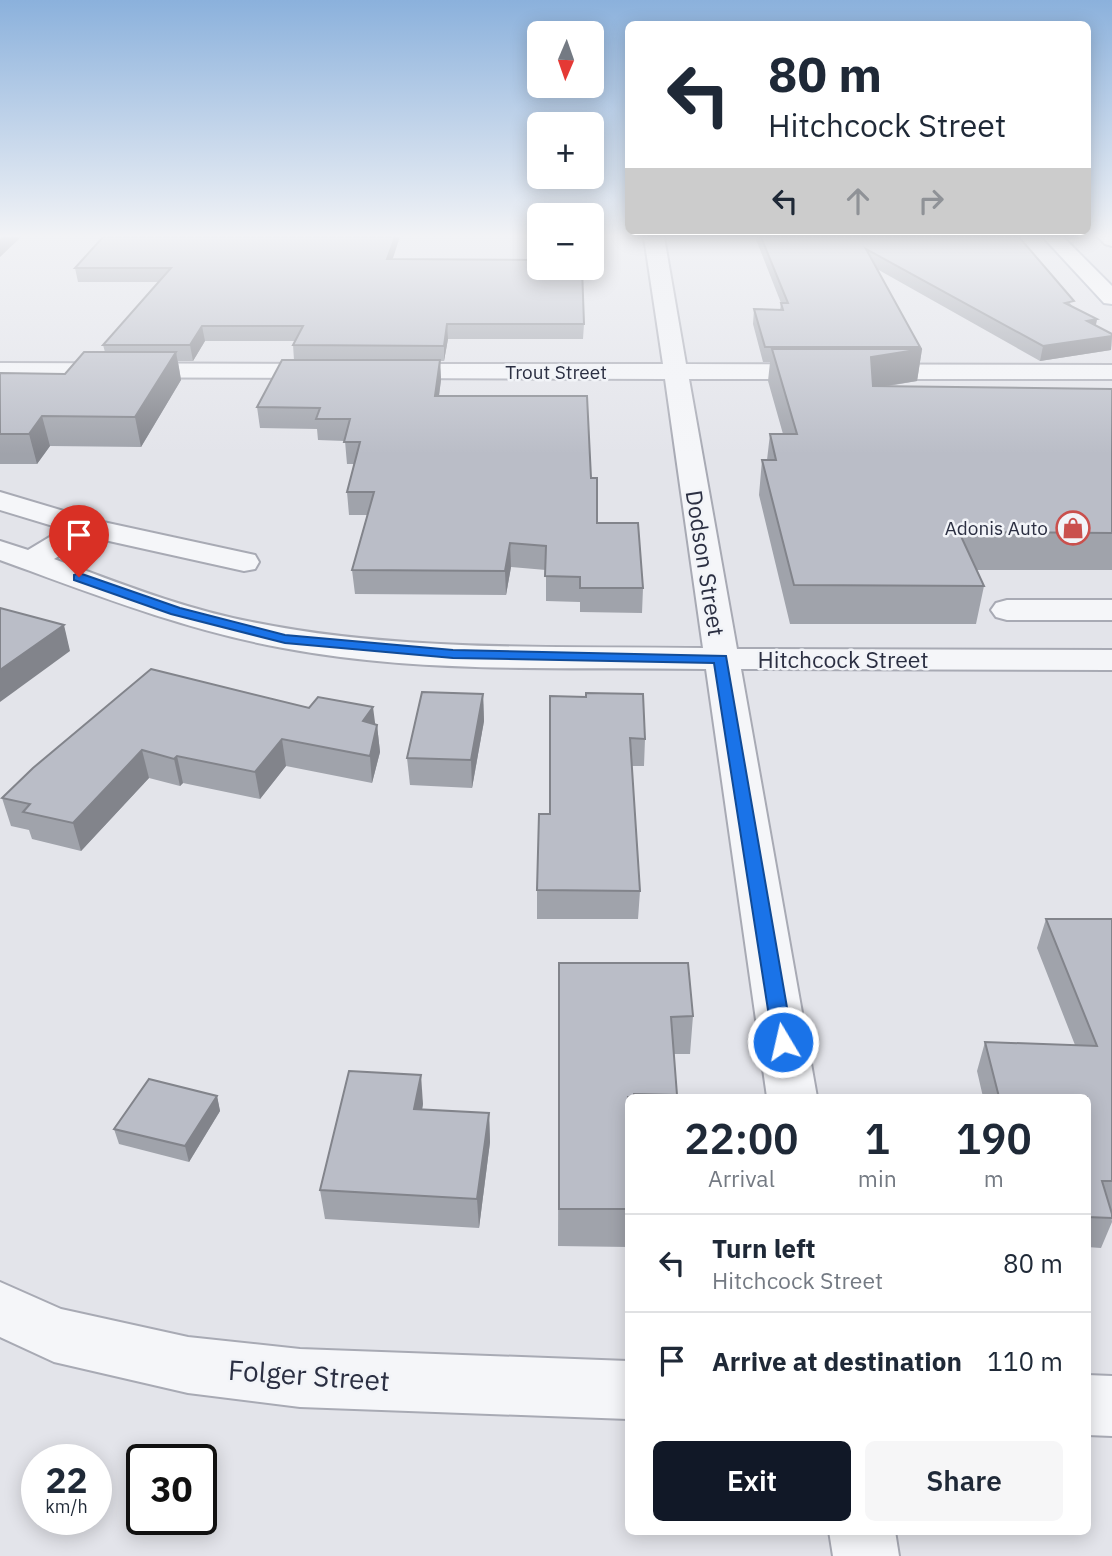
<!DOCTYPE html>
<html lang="en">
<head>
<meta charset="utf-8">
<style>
  body { margin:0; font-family:"IBM Plex Sans",sans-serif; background:#f6f6f7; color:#1f2937; height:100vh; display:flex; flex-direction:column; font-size:26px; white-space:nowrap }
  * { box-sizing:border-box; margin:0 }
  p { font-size:23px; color:#747a83 }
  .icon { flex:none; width:38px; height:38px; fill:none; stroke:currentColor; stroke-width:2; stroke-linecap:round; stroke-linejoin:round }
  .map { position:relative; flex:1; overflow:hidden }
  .side { position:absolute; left:625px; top:1094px; width:466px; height:441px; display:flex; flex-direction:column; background:#fff; border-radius:10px; box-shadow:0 4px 18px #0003 }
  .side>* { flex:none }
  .banner { position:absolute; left:625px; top:21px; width:466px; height:214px; border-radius:10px; box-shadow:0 4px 18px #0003; background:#fff; color:#1f2937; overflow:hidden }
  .needle { width:46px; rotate:182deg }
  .controls { position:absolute; left:527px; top:21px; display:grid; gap:14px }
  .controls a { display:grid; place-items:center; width:77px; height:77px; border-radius:10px; background:#fff; box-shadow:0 4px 18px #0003; font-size:35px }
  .speed { position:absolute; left:21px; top:1444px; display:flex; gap:14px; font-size:35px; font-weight:700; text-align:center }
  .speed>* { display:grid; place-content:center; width:91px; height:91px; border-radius:50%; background:#fff; box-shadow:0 4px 18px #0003; line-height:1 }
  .speed small { font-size:18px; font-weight:400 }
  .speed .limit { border:4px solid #111; border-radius:10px; background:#fff; color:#111 }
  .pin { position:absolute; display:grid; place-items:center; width:60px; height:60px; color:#fff; margin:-72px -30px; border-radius:50% 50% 50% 0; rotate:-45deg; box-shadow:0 0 7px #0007 }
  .pin .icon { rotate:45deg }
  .me { position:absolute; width:77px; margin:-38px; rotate:351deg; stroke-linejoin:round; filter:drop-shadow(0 0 5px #0008) }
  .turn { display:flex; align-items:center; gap:24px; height:147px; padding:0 28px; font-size:32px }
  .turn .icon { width:91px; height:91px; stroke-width:2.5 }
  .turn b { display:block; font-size:49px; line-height:60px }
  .lanes { display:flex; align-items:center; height:66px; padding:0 28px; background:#0003; justify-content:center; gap:35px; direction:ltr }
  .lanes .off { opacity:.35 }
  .eta { display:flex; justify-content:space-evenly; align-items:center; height:119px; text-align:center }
  .eta b { font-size:42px; font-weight:600; line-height:49px }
  .button { display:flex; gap:14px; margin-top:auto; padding:14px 28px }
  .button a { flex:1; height:80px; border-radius:10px; background:#111827; color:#fff; font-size:28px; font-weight:600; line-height:80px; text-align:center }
  .button a+a { background:#f6f6f7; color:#1f2937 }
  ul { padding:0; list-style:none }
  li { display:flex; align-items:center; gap:21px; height:98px; padding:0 28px; border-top:2px solid #e0e1e3 }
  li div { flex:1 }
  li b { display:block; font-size:26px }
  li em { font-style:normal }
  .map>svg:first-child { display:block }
</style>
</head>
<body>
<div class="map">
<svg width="1112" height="1556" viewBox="0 0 1112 1556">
  <rect width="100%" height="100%" fill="#e3e4ea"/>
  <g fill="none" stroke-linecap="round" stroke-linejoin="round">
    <defs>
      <g id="minor">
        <path d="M644,237H664L686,364L1112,365V379H689L737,649L1112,650V670L741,669L817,1097H767L706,669C567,667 419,674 283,648C185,630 93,594 0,560V541L28,550L63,529L0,510V492L94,520L255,555L259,562L255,569L244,571L91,537L54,559C119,583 184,609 252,622C399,652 553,646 703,648L665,379L390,378L382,376L378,371L382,366L390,364H663Z"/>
        <path d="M0,363L329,364L337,366L341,371L337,376L329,378L0,377Z"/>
        <path d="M1007,600H1112V620H1007L996,617L991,610L996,603Z"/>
        <path d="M0,1282L61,1309L188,1337L300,1349L628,1361V1419L300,1407L188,1393L54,1362L0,1337Z"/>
        <path d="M1087,1375L1112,1376V1436L1087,1435Z"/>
        <path d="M829,1531H895L899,1556H833Z"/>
      </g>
      <path id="major" d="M1043,237H1063L1112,286V304L1104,303Z"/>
      <path id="highway" d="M1098,237H1112V246L1105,244Z"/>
    </defs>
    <use href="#minor" stroke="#a8aab4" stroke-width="4"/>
    <use href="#major" stroke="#a2a7b6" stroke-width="4"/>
    <use href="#highway" stroke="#8b8fa0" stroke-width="4"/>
    <use href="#minor" fill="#f5f6f9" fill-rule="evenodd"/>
    <use href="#major" fill="#fff" fill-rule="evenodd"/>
    <use href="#highway" fill="#fff" fill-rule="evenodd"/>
  </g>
  <g fill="#a0a3ab">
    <path d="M755,237H1019L1073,307L1097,319L1096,325L1112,334L1111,350L1040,361L877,269L920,347L919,349H922L917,381L883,387L1112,389V570H976L984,586L976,624H790L759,495L762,460H767L770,434H783L768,381L770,362H763L753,324L754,309L780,310L781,303Z"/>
    <path d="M393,259L584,324L583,339H448L444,361H440L441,380L439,396L591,478L597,523L643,588L642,613L580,612V602L546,601V570L511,567L506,595L355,594L352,570L367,515H349L347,492L354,464H347L345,441L318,440L317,429L260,428L257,407L294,360L293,345L295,341H205L193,361H178L181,380L141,447L50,446L37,464H0V373L65,374L105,352L103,345L159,282H78L75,268Z"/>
    <path d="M151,669L377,725L380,752L372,783L286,766L260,799L183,783L180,786L149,778L81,851L32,839L29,830L11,826L2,798Z"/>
    <path d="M483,694L484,721L472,788L410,785L407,758Z"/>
    <path d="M550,696L645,739L644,766H632L640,891L638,919H537V890L550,814Z"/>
    <path d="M1046,919H1112V1210H1111L1112,1222L1101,1248L1087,1247V1097H983L977,1071L985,1042L1075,1045L1037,948Z"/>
    <path d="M559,963L693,1016L690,1054H674L677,1097H628V1247L558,1246Z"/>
    <path d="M217,1096L220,1111L189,1162L119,1144L114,1129Z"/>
    <path d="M423,1104L422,1109L489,1113L490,1142L479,1228L325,1219L320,1190Z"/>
  </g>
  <g fill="#82848b">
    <path d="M2,237H21L0,257V239Z"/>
    <path d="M395,237H400L388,273L387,259Z"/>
    <path d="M1097,319L1094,333L1087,321Z"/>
    <path d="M447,324L448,339L444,361V346Z"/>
    <path d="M202,326L205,341L193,361L190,345Z"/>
    <path d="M1112,336L1111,350L1040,361L1043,346Z"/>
    <path d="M922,349L917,381L866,389L871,357Z"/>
    <path d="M176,352L181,380L141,447L135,417Z"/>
    <path d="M440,360L441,380L436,417L435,396Z"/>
    <path d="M42,416L50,446L37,464L29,434Z"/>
    <path d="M510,543L511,567L506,595L505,571Z"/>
    <path d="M64,625L70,651L0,702V670Z"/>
    <path d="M483,694L484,721L472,788L471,760Z"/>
    <path d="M373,707L376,730L377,725L380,752L372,783L370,756L363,721Z"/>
    <path d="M282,739L286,766L260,799L255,772Z"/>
    <path d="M142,750L149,778L81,851L73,823Z"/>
    <path d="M177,756L183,783L180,786L174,759Z"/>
    <path d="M421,1075L423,1104L417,1138L414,1109Z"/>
    <path d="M217,1096L220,1111L189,1162L185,1146Z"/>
    <path d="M489,1113L490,1142L479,1228L477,1199Z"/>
  </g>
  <g fill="#babdc7" stroke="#82848b" stroke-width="2">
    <path d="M103,237H395L387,259L538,260V256H539V268H582L584,324H447L444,346L293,345L303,326H202L190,345H103L171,268H75Z"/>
    <path d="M761,237H1019L1074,301L1065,303L1097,319L1087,321L1112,334V336L1043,346L866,249L920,347H765L754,309L783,310L781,303H788Z"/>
    <path d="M772,349H922L871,357L873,386L1112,389V533L959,532L984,586L794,585L762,460H776L770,434H797Z"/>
    <path d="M84,352H176L135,417L42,416L29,434H0V373L65,374Z"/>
    <path d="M282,360H440L435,396H587L591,478H597V523H638L643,588H580V577L545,576L546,546L510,543L505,571L352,570L374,492H347L360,442H344L350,419H316L320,408L257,407Z"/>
    <path d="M0,608L64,625L0,670Z"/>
    <path d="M151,669L309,708L318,697L373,707L363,721L377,725L370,756L282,739L255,772L177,756L174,759L142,750L73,823L23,812L30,804L2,798L33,768Z"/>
    <path d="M422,692L483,694L471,760L407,758Z"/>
    <path d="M586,693L643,694L645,739L630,738L640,891L537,890L539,814H550V696L586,697Z"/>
    <path d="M1046,919H1112V1181H1102L1112,1214V1218L1087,1217V1097H999L985,1042L1097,1046Z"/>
    <path d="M559,963H688L693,1016L671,1017L677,1095L634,1094V1097H628V1209H559Z"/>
    <path d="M349,1071L421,1075L414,1109L489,1113L477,1199L320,1190Z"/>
    <path d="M149,1079L217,1096L185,1146L114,1129Z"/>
  </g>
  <linearGradient id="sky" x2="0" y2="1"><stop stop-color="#8bb1dc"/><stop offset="0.52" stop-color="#f2f3f6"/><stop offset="1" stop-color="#f2f3f6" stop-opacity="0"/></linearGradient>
  <rect width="1112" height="454" fill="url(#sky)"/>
  <path fill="#1a73e8" stroke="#114b97" stroke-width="2" d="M79,573L180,608L285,635L453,650L726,656L793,1042L790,1048L783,1050L776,1048L773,1042L714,663L453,658L285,643L171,614L74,580V575Z"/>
  <defs>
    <symbol id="shop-ring" viewBox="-11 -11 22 22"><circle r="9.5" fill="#f2f4f8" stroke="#ca504d" stroke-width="1.5"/><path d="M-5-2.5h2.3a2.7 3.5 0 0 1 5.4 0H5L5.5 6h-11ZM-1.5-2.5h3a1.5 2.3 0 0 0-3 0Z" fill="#ca504d"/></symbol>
  </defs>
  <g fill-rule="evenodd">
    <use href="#shop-ring" x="1054" y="509" width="38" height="38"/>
  </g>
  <g text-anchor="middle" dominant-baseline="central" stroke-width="5" stroke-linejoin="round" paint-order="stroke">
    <g font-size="19" fill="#2b2f42" stroke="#f2f4f8">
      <text x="556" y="372">Trout Street</text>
    </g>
    <g font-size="19" fill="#2b2f42" stroke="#f2f4f8" text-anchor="end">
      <text x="1048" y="528">Adonis Auto</text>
    </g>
    <g font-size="23" fill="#2b2f42" stroke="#f2f4f8">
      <text transform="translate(706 563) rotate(81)">Dodson Street</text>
      <text x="843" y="659">Hitchcock Street</text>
    </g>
    <g font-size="28" fill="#2b2f42" stroke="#f2f4f8">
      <text transform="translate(309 1375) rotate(4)">Folger Street</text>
    </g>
  </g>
</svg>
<div class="controls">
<a><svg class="needle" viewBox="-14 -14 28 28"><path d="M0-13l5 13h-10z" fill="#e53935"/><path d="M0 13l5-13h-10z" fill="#747a83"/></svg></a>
<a>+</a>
<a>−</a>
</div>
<div class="speed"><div>22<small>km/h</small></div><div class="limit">30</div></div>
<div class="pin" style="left:79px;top:577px;background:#d93025"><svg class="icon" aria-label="arrive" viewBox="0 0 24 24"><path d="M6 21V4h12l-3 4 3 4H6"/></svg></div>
<svg class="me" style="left:783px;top:1042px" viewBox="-20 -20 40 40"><circle r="17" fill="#1a73e8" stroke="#fff" stroke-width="3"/><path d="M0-11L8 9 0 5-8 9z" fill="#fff"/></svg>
<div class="banner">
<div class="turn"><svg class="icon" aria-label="left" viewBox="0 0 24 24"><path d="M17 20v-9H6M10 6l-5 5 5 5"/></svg><div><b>80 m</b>Hitchcock Street</div></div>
<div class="lanes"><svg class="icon" aria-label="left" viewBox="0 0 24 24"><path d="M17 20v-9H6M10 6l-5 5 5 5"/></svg><svg class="icon off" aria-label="ahead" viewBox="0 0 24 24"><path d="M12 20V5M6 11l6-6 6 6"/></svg><svg class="icon off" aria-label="right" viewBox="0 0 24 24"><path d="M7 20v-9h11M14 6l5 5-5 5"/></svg></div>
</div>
<section class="side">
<div class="eta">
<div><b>22:00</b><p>Arrival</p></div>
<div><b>1</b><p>min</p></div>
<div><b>190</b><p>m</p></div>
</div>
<ul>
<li><svg class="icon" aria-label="left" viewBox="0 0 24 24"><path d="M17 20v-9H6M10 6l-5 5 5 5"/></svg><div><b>Turn left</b><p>Hitchcock Street</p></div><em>80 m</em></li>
<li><svg class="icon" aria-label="arrive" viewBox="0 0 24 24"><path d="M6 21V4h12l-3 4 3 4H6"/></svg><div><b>Arrive at destination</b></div><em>110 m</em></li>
</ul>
<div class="button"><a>Exit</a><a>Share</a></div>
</section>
</div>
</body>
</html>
